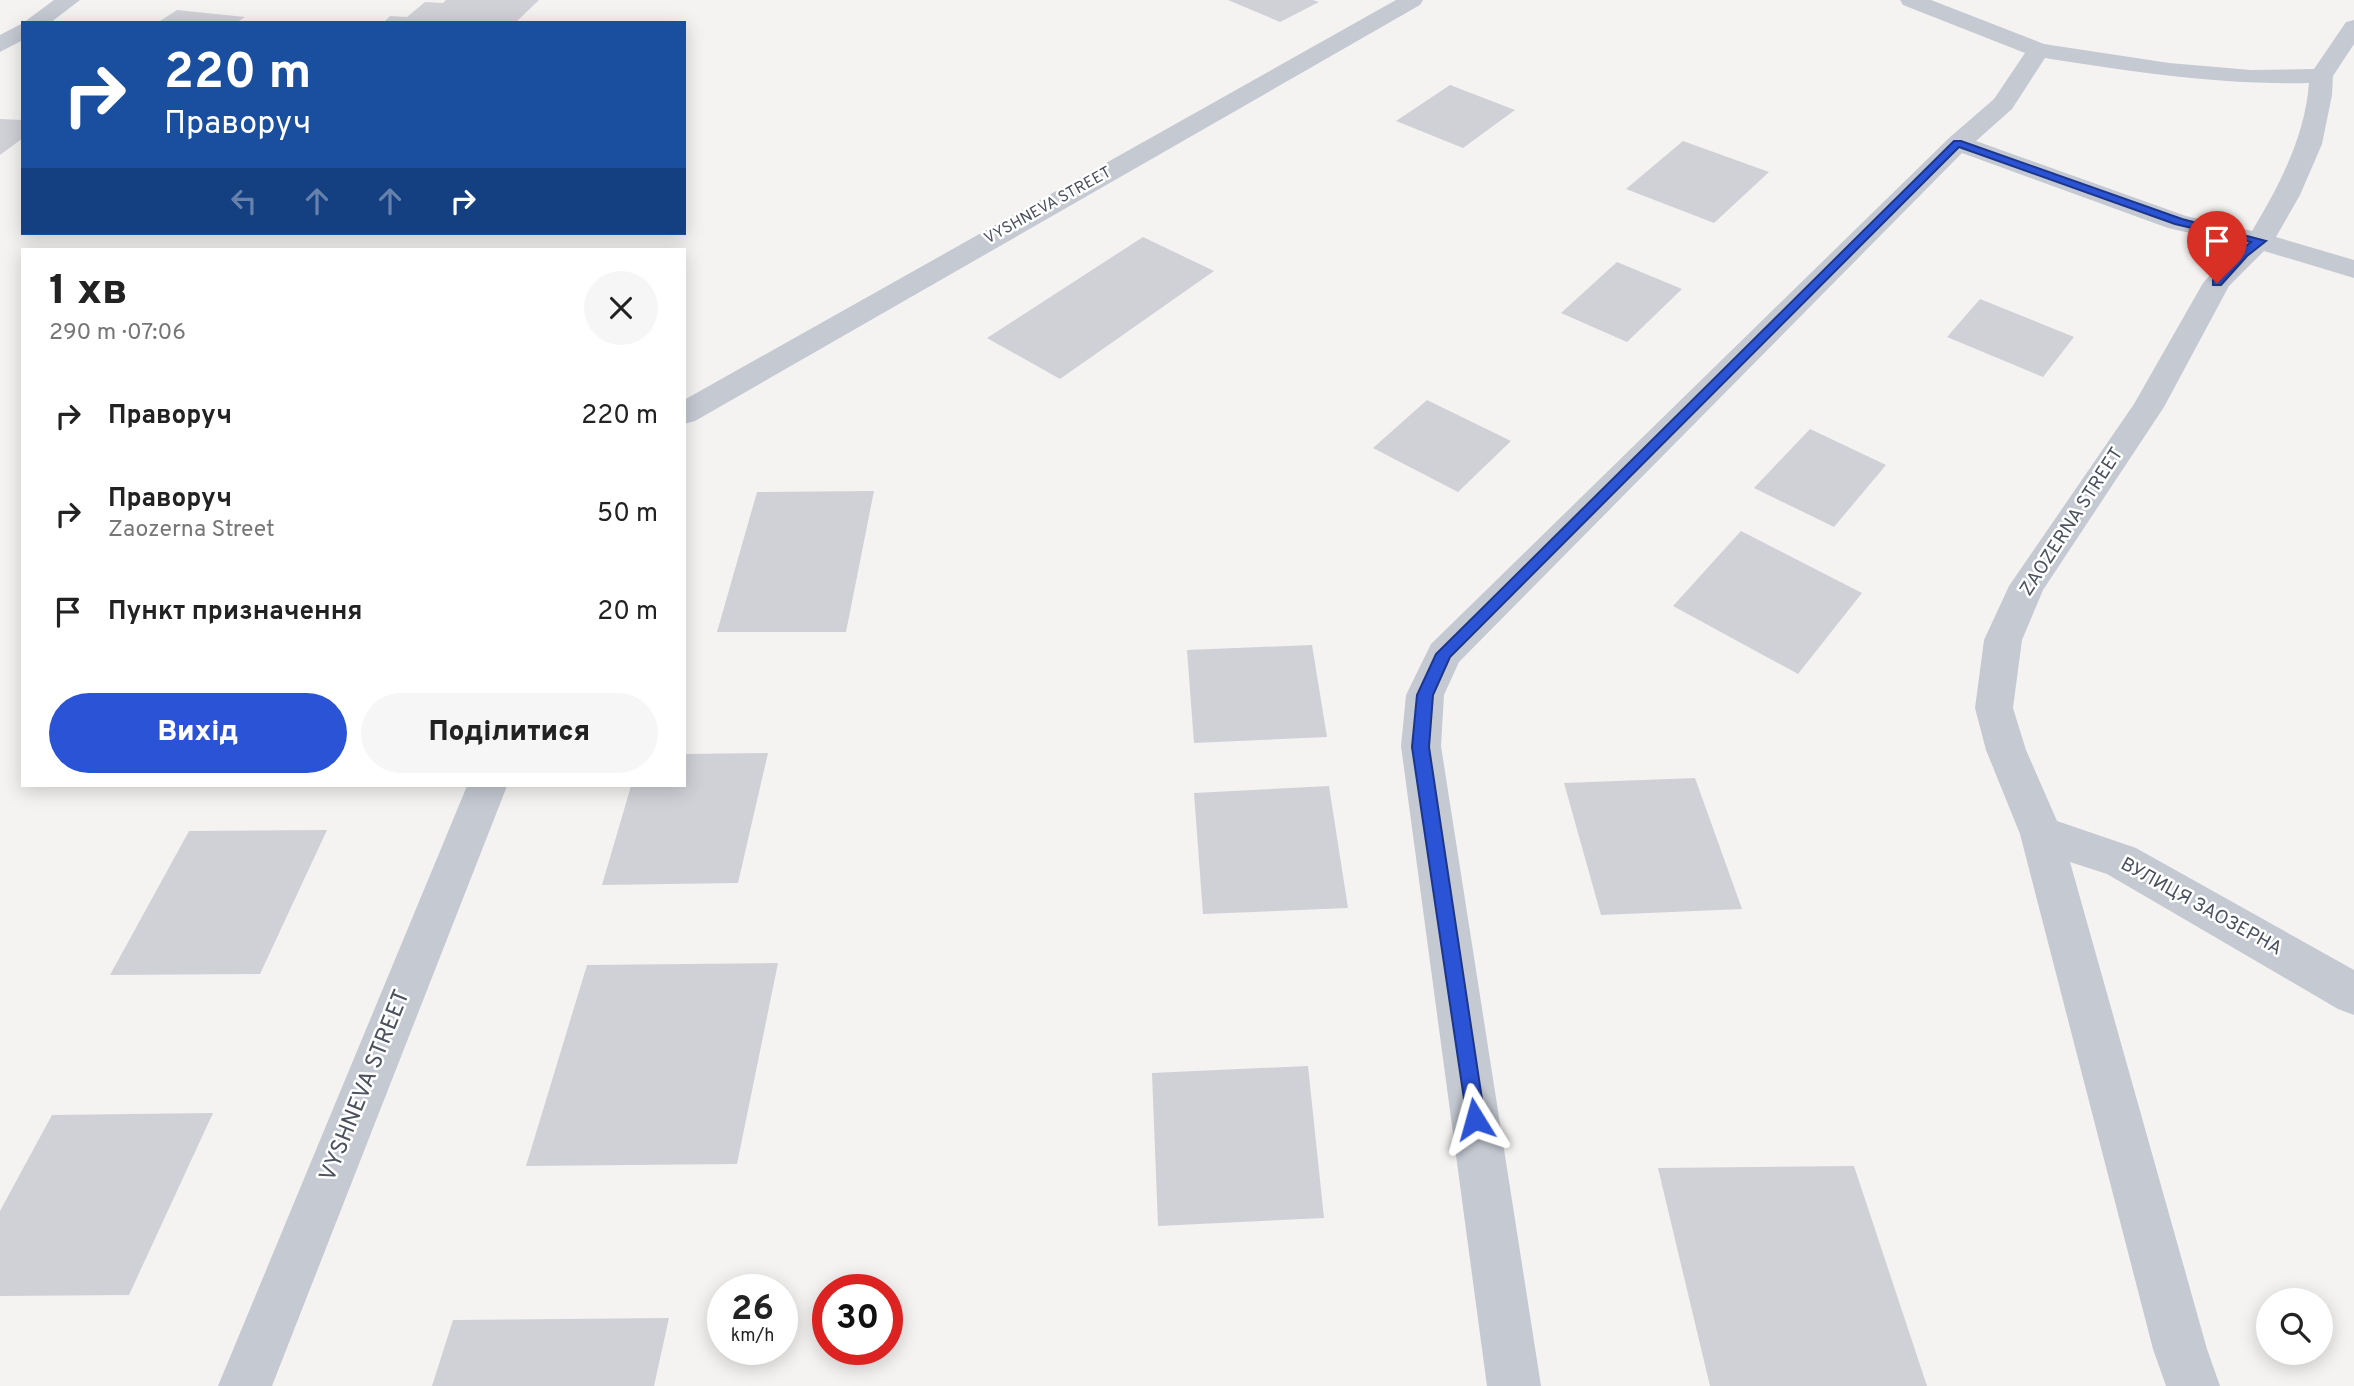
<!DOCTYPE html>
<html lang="uk">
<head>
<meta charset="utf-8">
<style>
  body { margin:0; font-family:Overpass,sans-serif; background:#f6f6f6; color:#222; height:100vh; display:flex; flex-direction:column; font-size:26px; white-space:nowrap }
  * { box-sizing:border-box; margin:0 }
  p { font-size:23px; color:#767676 }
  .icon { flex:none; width:38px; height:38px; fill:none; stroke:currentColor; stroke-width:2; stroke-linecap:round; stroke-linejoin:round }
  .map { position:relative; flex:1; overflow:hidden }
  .side { position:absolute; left:21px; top:248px; width:665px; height:539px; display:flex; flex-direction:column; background:#fff; border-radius:0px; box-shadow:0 4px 18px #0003 }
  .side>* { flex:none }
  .top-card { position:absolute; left:21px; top:21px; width:665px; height:214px; border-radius:0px; box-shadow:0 4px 18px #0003; background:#1a4fa0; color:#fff; overflow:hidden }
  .buttons { position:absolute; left:2256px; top:1288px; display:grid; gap:14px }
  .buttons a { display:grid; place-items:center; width:77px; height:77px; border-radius:50%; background:#fff; box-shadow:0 4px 18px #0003; font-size:35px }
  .speed { position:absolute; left:707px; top:1274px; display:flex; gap:14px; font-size:35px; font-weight:700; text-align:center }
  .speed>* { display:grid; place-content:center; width:91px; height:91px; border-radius:50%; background:#fff; box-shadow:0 4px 18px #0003; line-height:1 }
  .speed small { font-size:18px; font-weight:400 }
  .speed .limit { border:10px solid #d22; background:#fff; color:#111 }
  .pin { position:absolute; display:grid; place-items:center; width:60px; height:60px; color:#fff; margin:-72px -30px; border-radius:50% 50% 50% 0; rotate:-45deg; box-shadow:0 0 7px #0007 }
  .pin .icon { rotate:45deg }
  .me { position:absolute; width:77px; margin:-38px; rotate:352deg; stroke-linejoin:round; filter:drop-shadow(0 0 5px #0008) }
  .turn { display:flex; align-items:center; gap:24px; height:147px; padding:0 28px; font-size:32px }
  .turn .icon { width:91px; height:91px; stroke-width:2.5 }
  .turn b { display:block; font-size:49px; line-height:60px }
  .lanes { display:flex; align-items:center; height:66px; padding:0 28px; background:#0003; justify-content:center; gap:35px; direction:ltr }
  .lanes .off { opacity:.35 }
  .round { display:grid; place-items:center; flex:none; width:74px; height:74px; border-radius:37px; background:#f6f6f6 }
  .head { display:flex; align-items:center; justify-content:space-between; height:119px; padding:0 28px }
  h1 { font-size:42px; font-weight:800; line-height:52px }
  .cta { display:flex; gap:14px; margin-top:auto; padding:14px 28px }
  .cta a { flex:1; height:80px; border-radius:42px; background:#2b53d5; color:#fff; font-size:28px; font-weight:800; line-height:80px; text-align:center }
  .cta a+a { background:#f6f6f6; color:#222 }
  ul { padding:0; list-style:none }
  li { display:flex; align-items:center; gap:21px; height:98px; padding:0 28px }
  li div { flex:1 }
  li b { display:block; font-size:26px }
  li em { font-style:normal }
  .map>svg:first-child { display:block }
</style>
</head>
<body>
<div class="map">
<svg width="2354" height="1386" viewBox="0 0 2354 1386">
  <rect width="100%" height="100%" fill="#f4f3f2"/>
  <g fill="#cfd1d6">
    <path d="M446,0H539L515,23H383L390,16L407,17L425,2L443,3Z"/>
    <path d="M1228,0H1313L1319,2L1280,22Z"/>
    <path d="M177,10L245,17L236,23H157Z"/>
    <path d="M1450,85L1515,110L1463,148L1396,121Z"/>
    <path d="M0,119L23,120V138L0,155Z"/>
    <path d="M1683,141L1769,172L1714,223L1626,189Z"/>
    <path d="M1143,237L1214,271L1060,379L987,338Z"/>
    <path d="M1617,262L1682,289L1627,342L1561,313Z"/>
    <path d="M1980,299L2074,337L2043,377L1947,337Z"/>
    <path d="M1427,400L1511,441L1458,492L1373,448Z"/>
    <path d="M1810,429L1886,465L1834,527L1754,488Z"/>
    <path d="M874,491L846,632H717L757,492Z"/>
    <path d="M1741,531L1862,593L1798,674L1673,606Z"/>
    <path d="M1312,645L1327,737L1194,743L1187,650Z"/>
    <path d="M768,753L738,883L602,885L631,786H684V754Z"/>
    <path d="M1695,778L1742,909L1601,915L1564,783Z"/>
    <path d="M1329,786L1348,908L1203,914L1194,793Z"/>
    <path d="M327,830L260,974L110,975L189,831Z"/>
    <path d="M778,963L737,1164L526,1166L587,965Z"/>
    <path d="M1308,1066L1324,1218L1158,1226L1152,1073Z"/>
    <path d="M213,1113L129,1295L0,1296V1211L52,1115Z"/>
    <path d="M1854,1166L1927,1386H1710L1658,1168Z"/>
    <path d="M669,1318L654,1386H432L453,1320Z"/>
  </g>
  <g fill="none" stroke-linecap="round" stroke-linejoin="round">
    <g fill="#c4c9d2" fill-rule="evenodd">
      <path d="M54,0H80L50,23H23Z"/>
      <path d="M1396,0H1423L1420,5L695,421L684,424V400Z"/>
      <path d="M1900,0H1931L2044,44L2169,63L2251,70L2314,69L2346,22L2354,20V44L2333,76L2332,95L2322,144L2300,195L2276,237L2354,260V278L2264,251L2229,286L2164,407L2043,590L2022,640L2013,708L2026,750L2057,821L2136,848L2354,970V1015L2338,1009L2107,874L2070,862L2207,1349L2220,1386H2166L2153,1349L2020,834L1986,750L1975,708L1984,640L2009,586L2134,404L2203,283L2238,244L2168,228L1962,153L1459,662L1444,695L1441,746L1541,1386H1487L1401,746L1406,695L1431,644L1949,138L1994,99L2025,53L1903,5ZM2045,58C2133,72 2219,85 2309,83C2305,137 2279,186 2252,231L2186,216L1976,141L2012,109Z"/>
      <path d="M23,23V40L0,52V35Z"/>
      <path d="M467,786H507L272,1386H218Z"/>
    </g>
  </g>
  <path fill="#2b53d5" stroke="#1c368a" stroke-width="2" d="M1954,141H1961L2182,219L2266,241L2247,256L2221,285H2213V280L2239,251L2251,242L2175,224L1959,147L1450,657L1433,695L1429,747L1485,1119L1482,1126L1475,1129L1468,1126L1412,747L1417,695L1436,654Z"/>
  <g text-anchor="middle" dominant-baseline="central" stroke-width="5" stroke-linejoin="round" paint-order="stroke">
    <g font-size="16" fill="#4b515e" stroke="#fff">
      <text transform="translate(1048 206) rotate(-29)">VYSHNEVA STREET</text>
    </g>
    <g font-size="19" fill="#4b515e" stroke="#fff">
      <text transform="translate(2072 522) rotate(-57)">ZAOZERNA STREET</text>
      <text transform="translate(2201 907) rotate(29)">ВУЛИЦЯ ЗАОЗЕРНА</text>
    </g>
    <g font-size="23" fill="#4b515e" stroke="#fff">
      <text transform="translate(366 1086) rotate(-68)">VYSHNEVA STREET</text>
    </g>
  </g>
</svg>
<div class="buttons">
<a><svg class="icon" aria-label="search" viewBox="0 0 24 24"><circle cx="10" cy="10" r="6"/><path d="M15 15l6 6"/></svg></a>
</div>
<div class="speed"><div>26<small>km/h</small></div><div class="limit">30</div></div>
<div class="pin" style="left:2217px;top:283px;background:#d93025"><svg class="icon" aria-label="arrive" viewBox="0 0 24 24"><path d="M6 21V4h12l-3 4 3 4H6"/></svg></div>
<svg class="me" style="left:1475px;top:1119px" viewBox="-20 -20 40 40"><path d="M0-17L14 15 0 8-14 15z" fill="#2b53d5" stroke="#fff" stroke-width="4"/></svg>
<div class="top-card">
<div class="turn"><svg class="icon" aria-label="right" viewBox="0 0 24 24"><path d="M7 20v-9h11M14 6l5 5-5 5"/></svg><div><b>220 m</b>Праворуч</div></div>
<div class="lanes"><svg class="icon off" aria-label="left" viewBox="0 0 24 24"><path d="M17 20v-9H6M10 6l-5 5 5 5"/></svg><svg class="icon off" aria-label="ahead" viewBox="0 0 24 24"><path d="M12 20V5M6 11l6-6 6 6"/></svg><svg class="icon off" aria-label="ahead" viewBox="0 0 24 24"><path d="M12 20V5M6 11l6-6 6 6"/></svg><svg class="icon" aria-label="right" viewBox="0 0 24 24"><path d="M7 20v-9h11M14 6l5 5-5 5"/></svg></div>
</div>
<section class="side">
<div class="head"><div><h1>1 хв</h1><p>290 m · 07:06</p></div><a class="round"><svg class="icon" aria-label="close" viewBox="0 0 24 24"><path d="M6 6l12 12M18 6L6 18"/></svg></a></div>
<ul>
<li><svg class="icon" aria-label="right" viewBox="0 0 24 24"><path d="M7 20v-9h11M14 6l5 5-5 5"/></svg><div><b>Праворуч</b></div><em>220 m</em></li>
<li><svg class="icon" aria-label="right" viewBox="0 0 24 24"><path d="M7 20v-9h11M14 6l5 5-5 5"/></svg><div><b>Праворуч</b><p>Zaozerna Street</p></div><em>50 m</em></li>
<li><svg class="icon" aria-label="arrive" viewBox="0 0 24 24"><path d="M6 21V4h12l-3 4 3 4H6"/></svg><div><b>Пункт призначення</b></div><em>20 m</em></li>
</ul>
<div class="cta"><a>Вихід</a><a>Поділитися</a></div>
</section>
</div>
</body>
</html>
